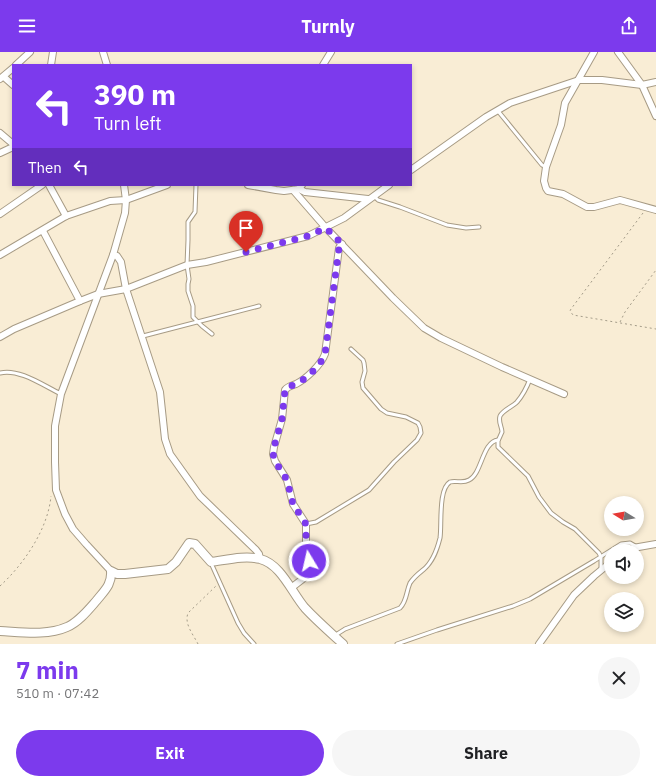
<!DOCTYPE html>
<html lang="en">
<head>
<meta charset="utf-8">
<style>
  body { margin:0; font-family:"IBM Plex Sans",sans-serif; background:#f6f6f6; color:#202124; height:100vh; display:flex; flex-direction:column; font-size:15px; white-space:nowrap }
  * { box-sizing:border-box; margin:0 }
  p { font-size:13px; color:#757577 }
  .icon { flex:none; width:22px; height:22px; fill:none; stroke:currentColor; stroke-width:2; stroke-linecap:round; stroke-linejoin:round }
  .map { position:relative; height:592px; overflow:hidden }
  .side { display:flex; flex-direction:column; background:#fff; flex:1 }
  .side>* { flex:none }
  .top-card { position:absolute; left:12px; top:12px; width:400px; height:122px; border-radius:0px; box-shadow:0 2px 6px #0003; background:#7c3aed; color:#fff; overflow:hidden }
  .needle { width:26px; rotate:281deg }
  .fabs { position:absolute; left:604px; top:444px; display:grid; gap:8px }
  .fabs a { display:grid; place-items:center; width:40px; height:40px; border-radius:50%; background:#fff; box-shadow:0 2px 6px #0003; font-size:20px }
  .pin { position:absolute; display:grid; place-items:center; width:34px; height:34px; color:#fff; margin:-41px -17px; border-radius:50% 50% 50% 0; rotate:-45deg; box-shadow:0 0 4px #0007 }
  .pin .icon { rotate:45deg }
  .me { position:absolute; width:44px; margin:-22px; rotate:351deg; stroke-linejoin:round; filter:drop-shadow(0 0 3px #0008) }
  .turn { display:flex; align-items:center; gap:14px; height:84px; padding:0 16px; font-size:18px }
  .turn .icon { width:52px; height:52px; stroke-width:2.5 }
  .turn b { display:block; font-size:28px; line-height:34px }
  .then { display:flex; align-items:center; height:38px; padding:0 16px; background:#0003; gap:8px; font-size:15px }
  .round { display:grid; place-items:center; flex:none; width:42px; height:42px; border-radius:21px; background:#f6f6f6 }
  .headline { display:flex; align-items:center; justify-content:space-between; height:68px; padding:0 16px }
  h1 { font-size:24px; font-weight:800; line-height:30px; color:#7c3aed }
  .cta { display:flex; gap:8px; margin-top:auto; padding:8px 16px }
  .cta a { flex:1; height:46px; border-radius:24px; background:#7c3aed; color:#fff; font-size:16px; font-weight:800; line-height:46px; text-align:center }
  .cta a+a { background:#f6f6f6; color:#202124 }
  header { display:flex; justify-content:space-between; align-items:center; height:52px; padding:0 16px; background:#7c3aed; color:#fff; font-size:18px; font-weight:800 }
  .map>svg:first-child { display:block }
</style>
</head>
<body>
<header><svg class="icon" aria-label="menu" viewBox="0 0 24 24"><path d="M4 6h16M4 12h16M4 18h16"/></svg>Turnly<svg class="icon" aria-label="share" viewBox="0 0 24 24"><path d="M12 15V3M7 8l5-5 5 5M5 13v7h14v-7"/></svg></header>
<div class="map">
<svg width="656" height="592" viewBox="0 0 656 592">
  <rect width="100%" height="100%" fill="#f9edd5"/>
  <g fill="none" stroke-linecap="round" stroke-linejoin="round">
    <defs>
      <g id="service">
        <path d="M498,59L542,113L546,115"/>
        <path d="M196,133L195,160L188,170V188L187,213L189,227L188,232V239L193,254V265L202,274L212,282"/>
        <path d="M374,144L378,148L400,155L447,173L466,176L479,175"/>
        <path d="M143,284L259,254"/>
        <path d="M0,321C19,316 44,334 61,342"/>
        <path d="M530,327C527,335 523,343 517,350C512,355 503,358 500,364C498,370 502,375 502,380L498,389V395L528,424L539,445L551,461L563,470L575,477L599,501L601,505V518"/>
        <path d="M306,472L316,470L369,438L394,410L417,388L421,381L420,375L418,371L406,365L387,361L381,357L363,336L362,330L365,319L364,311L363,308L351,297"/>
        <path d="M211,511L238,571L244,581L254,592"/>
        <path d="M334,584L345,577L400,556C407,549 406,540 410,531C414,525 418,522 423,518C433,510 437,498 440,486C442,473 438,437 450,430C456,428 462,432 469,428C482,422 482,390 498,388"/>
        <path d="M397,592L437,578L513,554L530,547L594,509L621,492L630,491L637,495"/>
      </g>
      <g id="minor">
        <path d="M103,0L107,13"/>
        <path d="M594,0L565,51L561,73L546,115L544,129L546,136L548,139L563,142L587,155H594L620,148L656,158"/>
        <path d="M618,0L642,33L656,64"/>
        <path d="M16,13L30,0"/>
        <path d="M51,13L53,0"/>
        <path d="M323,13L331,0"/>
        <path d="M4,25L13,33"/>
        <path d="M0,27L13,16"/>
        <path d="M0,81L13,92"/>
        <path d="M0,101L13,95"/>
        <path d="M411,118L486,65L510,51L579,28H602L642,33L656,30"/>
        <path d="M49,133L66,164"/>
        <path d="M248,133L276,138L284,139L299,137L302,133"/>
        <path d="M299,137L305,140L368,147"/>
        <path d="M293,138L326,176L393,246L424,276L441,286L502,315L564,342"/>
        <path d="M0,162L42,133"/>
        <path d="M43,179L80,249"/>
        <path d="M0,203L66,164L110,149L126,148L167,133"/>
        <path d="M113,203L117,204L121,210L126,237L160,340L165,387L170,402L200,444L256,498L259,502L260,507"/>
        <path d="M0,285L14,277L80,249L98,242L126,237L187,213L206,210L308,184L344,166L389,133"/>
        <path d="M628,499L633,496L656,492"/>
        <path d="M111,519L86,492L73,477L65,462L56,438L55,410V374L61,342L113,203L125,161L126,148L124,133"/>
        <path d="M291,536L304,526L308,520L309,512L306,492V472L293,452L287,428L275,409L273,402L274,395L282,367L285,338C288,334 291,334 296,332C306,327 321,313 325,302L339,196L342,192"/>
        <path d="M539,592L574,543L594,524L611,510"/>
      </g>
      <path id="tertiary" d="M0,579C21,580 47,584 67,575C79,570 89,557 97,548C105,538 112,532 111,519L117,522H125L168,517L176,510L189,491L195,492L211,510C226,508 245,503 260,507C281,512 292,541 305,556C317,569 330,580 343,592"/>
    </defs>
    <use href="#service" stroke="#a79b85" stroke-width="5"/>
    <use href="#minor" stroke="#a79b85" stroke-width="8"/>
    <use href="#tertiary" stroke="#a79b85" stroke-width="10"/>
    <g stroke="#a49c89" stroke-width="1" stroke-dasharray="2 3" stroke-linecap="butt">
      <path d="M643,161L571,257L570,259L573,263L656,277"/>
      <path d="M620,270L625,260L656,218"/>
      <path d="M0,534C24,512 48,477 51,444"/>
      <path d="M198,592C193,582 184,572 188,561L217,533"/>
    </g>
    <use href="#service" stroke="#fff" stroke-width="3"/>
    <use href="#minor" stroke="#fff" stroke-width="6"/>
    <use href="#tertiary" stroke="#fff" stroke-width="8"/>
  </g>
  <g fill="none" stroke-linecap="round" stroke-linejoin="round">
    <path stroke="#7c3aed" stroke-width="7" stroke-dasharray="0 12.6" d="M246,200L308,184L326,176L342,192L339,196L325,302C321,313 306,327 296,332C291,334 288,334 285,338L282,367L274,395L273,402L275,409L287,428L293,452L306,472V492L309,509"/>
  </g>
</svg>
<div class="fabs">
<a><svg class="needle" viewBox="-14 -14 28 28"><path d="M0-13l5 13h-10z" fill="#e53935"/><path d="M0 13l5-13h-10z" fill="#757577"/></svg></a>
<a><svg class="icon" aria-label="sound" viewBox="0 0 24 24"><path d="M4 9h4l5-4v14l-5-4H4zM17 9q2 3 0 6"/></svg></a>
<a><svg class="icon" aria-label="layers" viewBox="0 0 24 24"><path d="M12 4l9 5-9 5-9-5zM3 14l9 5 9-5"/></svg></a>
</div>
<div class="pin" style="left:246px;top:200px;background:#d93025"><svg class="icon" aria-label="arrive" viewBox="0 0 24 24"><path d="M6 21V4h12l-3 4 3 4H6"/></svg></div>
<svg class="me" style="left:309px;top:509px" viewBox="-20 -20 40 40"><circle r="17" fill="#7c3aed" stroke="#fff" stroke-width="3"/><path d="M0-11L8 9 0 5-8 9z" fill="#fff"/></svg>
<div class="top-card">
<div class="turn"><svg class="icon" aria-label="left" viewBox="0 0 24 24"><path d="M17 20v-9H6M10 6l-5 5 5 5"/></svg><div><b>390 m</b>Turn left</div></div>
<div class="then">Then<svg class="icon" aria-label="left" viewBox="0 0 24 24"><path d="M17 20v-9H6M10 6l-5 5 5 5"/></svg></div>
</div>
</div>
<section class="side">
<div class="headline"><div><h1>7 min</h1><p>510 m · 07:42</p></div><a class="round"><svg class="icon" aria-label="close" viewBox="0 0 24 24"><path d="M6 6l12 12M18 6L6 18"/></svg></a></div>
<div class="cta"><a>Exit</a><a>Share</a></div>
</section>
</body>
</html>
